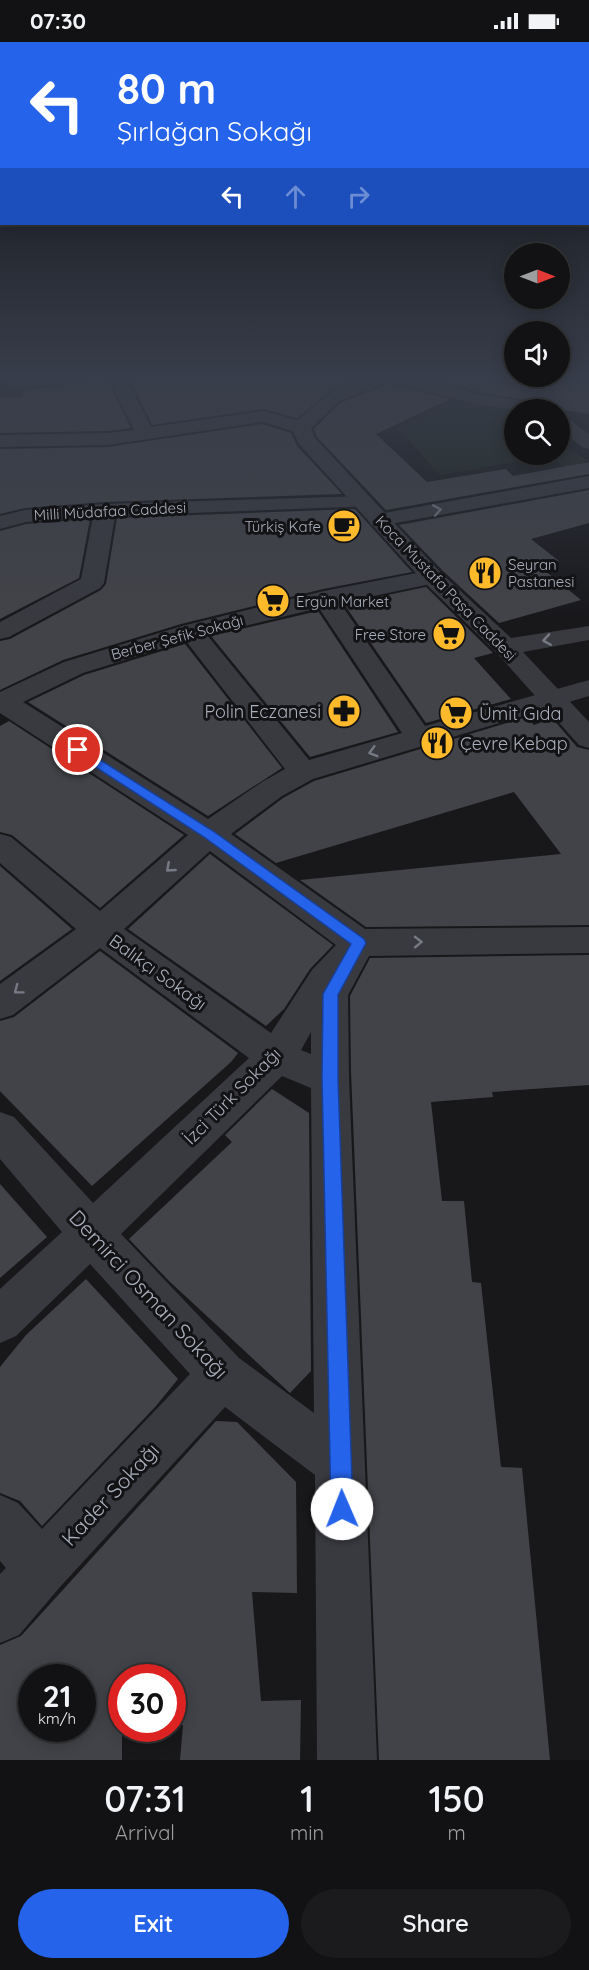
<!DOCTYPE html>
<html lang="en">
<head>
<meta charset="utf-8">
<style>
  body { margin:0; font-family:Quicksand,sans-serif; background:#1b1b1d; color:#f1f3f6; height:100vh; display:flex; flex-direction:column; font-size:22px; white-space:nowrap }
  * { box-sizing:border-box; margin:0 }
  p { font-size:20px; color:#9c9ea0 }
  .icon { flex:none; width:33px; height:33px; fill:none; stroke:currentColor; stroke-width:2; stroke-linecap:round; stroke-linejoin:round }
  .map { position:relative; height:1718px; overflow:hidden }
  .side { display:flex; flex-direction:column; background:#121214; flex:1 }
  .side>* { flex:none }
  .banner { position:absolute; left:0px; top:0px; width:590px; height:183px; box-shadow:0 3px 15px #0003,0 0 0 2px #313234; background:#2563eb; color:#fff; overflow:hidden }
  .needle { width:39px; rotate:90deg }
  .fabs { position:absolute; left:504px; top:201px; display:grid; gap:12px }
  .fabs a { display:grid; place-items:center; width:66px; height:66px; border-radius:50%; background:#121214; box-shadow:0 3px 15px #0003,0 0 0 2px #313234; font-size:30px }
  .speed { position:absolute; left:18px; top:1622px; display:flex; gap:12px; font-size:30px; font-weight:700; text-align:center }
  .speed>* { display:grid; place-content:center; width:78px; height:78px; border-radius:50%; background:#121214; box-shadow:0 3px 15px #0003,0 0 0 2px #313234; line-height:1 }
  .speed small { font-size:15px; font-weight:400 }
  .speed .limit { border:9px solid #d22; background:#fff; color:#111 }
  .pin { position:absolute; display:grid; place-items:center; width:51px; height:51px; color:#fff; margin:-26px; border:3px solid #fff; border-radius:50%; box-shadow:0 2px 6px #0007 }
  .me { position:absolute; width:66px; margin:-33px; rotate:359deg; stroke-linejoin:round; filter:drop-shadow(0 0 4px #0008) }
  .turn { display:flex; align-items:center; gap:21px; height:126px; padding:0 18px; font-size:27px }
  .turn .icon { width:78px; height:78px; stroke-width:2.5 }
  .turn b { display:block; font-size:42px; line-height:51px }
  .lanes { display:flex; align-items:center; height:57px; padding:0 18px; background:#0003; justify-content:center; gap:30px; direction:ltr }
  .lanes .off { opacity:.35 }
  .eta { display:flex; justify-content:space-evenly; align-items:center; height:102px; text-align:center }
  .eta b { font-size:36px; font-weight:600; line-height:42px }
  .action { display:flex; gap:12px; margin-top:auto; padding:12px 18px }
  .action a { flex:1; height:69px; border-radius:36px; background:#2563eb; color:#fff; font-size:24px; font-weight:600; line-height:69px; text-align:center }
  .action a+a { background:#1b1b1d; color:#f1f3f6 }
  .status { display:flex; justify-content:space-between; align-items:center; height:42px; padding:0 30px; background:#121214; direction:ltr }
  .status svg { height:16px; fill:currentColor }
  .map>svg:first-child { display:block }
</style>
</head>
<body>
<div class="status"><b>07:30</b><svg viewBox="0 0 49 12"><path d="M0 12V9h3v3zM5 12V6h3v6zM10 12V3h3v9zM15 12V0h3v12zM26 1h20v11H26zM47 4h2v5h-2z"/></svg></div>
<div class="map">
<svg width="589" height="1718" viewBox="0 0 589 1718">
  <rect width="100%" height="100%" fill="#18181b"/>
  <path fill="#1d261f" d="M463,354L533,367L545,359L559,367L514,368V412H560V402L589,419L565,426L550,414L440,433L397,386Z"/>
  <g fill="#424348" fill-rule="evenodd">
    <path d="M86,335H106L131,386L108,389L0,391V356L22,355L23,348L81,341Z"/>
    <path d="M129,335H366L350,339L329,350L297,376L263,367L152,383Z"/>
    <path d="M420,335H589V372L553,366L543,361L479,350Z"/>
    <path d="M388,342L450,357L376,392L427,440L506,427L513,434L589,420V432L386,468L317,395L314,387L340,361Z"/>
    <path d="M262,382L291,391L297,404L342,452L105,460L25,466L0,472V407L108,405Z"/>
    <path d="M589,448V481L531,497L559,519L539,524L581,558L499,581L442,528L399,483Z"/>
    <path d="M355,467L412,530L323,547L181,582L63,618L0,648V599L10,597L101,548L106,542L117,476Z"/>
    <path d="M90,477L79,536L0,577V489L26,482Z"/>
    <path d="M426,545L493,611L474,616L511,657L426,681L344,562Z"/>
    <path d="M318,569L398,690L310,715L211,594Z"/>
    <path d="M185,602L282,726L208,774L28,660L84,633Z"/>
    <path d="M527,675L534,683L552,676L577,705L589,708V883L366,885L300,838L561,812L514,750L276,821L235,792L283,756L314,739Z"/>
    <path d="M9,679L184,793L100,866L12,793L0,790V684Z"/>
    <path d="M210,812L333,903L310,927L284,967L266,984L128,887Z"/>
    <path d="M0,824L72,887L0,939Z"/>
    <path d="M100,909L238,1011L231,1020L92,1144L0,1049V979L14,975Z"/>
    <path d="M589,913V1043L492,1050L493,1055L431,1060L442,1159H464L472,1240L481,1241L501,1425L522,1426L550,1718H379L351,1029L350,954L370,916Z"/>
    <path d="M272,1047L309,1071L311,1329L290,1351L169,1239L129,1197L232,1100L225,1093Z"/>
    <path d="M0,1142L47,1195L0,1236Z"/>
    <path d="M86,1237L178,1337L156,1364L42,1484L20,1459L0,1451V1325L26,1293Z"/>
    <path d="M216,1379L237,1380L296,1440L297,1551L252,1550L261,1659L301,1658L300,1718H180L183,1683L172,1682V1635H122V1718H0V1603L21,1594ZM32,1635H82V1686H32Z"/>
  </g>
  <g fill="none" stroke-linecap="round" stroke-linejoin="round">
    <g fill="#393a40" fill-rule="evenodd">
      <path d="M4,335H84L81,339L75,340L17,346L11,345Z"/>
      <path d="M381,335H411L479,352L543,363L552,368H514L479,362L384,339Z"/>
      <path d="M560,374L567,376L589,392V407L582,405L560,388Z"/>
      <path d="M589,434V446L379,484L371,483L368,478L371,473L379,472Z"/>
      <path d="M364,454L371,456L374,460L371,464L115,474L104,541L100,546L9,595L0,597V580L81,537L93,475L26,480L0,487V474L25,468L105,462Z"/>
      <path d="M432,528L440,530L444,535L440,540L340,561L425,684L589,638V654L313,737L282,754L231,792L365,887L589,885V911L369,914L348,953L349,1036L377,1718H317L315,1433L225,1365L60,1545L19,1593L0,1601V1532L6,1526L0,1519V1453L18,1461L42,1487L190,1332L90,1222L16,1294L0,1301V1247L62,1190L0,1117V1070L14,1075L93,1161L249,1016L100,906L13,973L0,977V942L76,887L0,821V792L11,795L100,869L188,793L0,671V650L64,620L182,584L324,549ZM319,566L402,691L309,718L207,593ZM186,599L285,727L262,740L208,777L23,660L83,631ZM210,809L336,903L312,928L271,991L124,887ZM311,990V1012L301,1008ZM282,1034L311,1046L314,1371L239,1316L121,1192Z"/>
    </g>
    <path fill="#393a40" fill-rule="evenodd" d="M108,335H126L151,385L263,369L298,378C329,349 348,335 393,335L390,339L339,359L311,386L315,396L440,530L511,596L589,584V598L523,610L589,680V706L579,703L496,610L424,540L299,402L293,389L262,380L108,403L0,405V393L108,391L134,388Z"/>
  </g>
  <defs><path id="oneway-chevron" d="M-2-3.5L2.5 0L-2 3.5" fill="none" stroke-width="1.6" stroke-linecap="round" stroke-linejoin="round" transform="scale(1.5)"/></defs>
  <g stroke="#777a84">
    <use href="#oneway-chevron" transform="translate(437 468) rotate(-10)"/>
    <use href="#oneway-chevron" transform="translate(547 598) rotate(171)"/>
    <use href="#oneway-chevron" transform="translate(373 710) rotate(164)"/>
    <use href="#oneway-chevron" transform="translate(170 826) rotate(139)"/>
    <use href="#oneway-chevron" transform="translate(418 900) rotate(-1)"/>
    <use href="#oneway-chevron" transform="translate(18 948) rotate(143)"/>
  </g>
  <linearGradient id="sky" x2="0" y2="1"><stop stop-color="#0d0d0f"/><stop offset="0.58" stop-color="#373d4a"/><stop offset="1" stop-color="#373d4a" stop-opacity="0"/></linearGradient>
  <rect width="589" height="576" fill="url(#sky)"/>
  <path fill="#2563eb" stroke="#184099" stroke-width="1.5" d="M78,704L213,789L364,897L366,901L338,953V1036L353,1467L349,1475L342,1478L334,1475L331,1467L322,1036L323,952L351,902L204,795L74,711L72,708Z"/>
  <defs>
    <symbol id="cafe-disc" viewBox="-11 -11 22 22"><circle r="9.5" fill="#ffba2b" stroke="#131316"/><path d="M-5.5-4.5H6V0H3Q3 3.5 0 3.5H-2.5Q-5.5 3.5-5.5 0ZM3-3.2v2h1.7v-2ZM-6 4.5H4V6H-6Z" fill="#111"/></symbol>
    <symbol id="restaurant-disc" viewBox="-11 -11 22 22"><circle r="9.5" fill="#ffba2b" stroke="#131316"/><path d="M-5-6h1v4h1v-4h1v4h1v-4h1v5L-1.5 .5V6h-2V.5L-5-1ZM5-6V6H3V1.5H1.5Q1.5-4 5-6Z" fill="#111"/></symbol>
    <symbol id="supermarket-disc" viewBox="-11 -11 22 22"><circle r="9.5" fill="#ffba2b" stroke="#131316"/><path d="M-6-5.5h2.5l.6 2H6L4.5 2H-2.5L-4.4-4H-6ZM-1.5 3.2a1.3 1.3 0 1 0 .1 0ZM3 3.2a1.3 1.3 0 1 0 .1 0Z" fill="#111"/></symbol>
    <symbol id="pharmacy-disc" viewBox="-11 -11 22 22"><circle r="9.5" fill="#ffba2b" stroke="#131316"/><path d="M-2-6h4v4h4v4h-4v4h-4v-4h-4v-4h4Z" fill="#111"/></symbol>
  </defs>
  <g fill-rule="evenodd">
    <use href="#cafe-disc" x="325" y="465" width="38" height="38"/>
    <use href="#restaurant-disc" x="466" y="512" width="38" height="38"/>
    <use href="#supermarket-disc" x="254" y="540" width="38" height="38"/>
    <use href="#supermarket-disc" x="430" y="573" width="38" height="38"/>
    <use href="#pharmacy-disc" x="325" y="650" width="38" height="38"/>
    <use href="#supermarket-disc" x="437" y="652" width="38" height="38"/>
    <use href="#restaurant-disc" x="418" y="682" width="38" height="38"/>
  </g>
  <g text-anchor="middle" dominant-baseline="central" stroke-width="6" stroke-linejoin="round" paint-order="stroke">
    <g font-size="15" fill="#a9afbb" stroke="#131316">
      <text transform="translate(110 469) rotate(-3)">Milli Müdafaa Caddesi</text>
      <text transform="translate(446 546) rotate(46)">Koca Mustafa Paşa Caddesi</text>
      <text transform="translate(177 595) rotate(-15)">Berber Şefik Sokağı</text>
    </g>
    <g font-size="15" fill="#a9afbb" stroke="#131316" text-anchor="end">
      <text x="321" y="484">Türkiș Kafe</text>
      <text x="508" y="522" text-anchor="start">Seyran<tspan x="508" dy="17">Pastanesi</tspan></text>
      <text x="296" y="559" text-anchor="start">Ergün Market</text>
      <text x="426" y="592">Free Store</text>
    </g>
    <g font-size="18" fill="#a9afbb" stroke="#131316" text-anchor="start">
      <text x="321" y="669" text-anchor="end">Polin Eczanesi</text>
      <text x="479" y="671">Ümit Gıda</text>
      <text x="460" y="701">Çevre Kebap</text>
    </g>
    <g font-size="18" fill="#a9afbb" stroke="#131316">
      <text transform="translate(158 930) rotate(36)">Balıkçı Sokağı</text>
      <text transform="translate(232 1054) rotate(-45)">İzci Türk Sokağı</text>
    </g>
    <g font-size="21" fill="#a9afbb" stroke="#131316">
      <text transform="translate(149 1252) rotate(47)">Demirci Osman Sokağı</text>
      <text transform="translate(110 1452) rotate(-47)">Kader Sokağı</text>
    </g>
  </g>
</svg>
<div class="fabs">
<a><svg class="needle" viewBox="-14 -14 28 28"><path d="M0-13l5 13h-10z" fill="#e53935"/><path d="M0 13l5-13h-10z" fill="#9c9ea0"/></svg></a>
<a><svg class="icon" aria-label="sound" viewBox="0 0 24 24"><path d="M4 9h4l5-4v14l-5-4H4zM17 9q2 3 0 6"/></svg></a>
<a><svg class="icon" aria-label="search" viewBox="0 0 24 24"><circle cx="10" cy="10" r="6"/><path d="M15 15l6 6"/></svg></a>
</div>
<div class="speed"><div>21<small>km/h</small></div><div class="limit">30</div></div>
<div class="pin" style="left:78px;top:708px;background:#d93025"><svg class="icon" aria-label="arrive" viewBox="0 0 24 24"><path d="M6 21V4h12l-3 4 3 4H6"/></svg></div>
<svg class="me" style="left:342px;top:1467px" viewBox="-20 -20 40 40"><circle r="19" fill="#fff"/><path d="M0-13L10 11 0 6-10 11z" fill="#2563eb"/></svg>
<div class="banner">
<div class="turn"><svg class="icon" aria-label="left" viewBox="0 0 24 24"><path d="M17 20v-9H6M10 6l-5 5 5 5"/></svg><div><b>80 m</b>Şırlağan Sokağı</div></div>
<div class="lanes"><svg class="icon" aria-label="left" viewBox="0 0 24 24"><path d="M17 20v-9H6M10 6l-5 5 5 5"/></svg><svg class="icon off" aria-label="ahead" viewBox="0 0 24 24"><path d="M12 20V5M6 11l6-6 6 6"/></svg><svg class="icon off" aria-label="right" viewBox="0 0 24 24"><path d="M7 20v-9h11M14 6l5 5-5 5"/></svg></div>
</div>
</div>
<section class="side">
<div class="eta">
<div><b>07:31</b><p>Arrival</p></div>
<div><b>1</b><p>min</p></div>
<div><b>150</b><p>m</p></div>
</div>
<div class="action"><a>Exit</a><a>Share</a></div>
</section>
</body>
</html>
